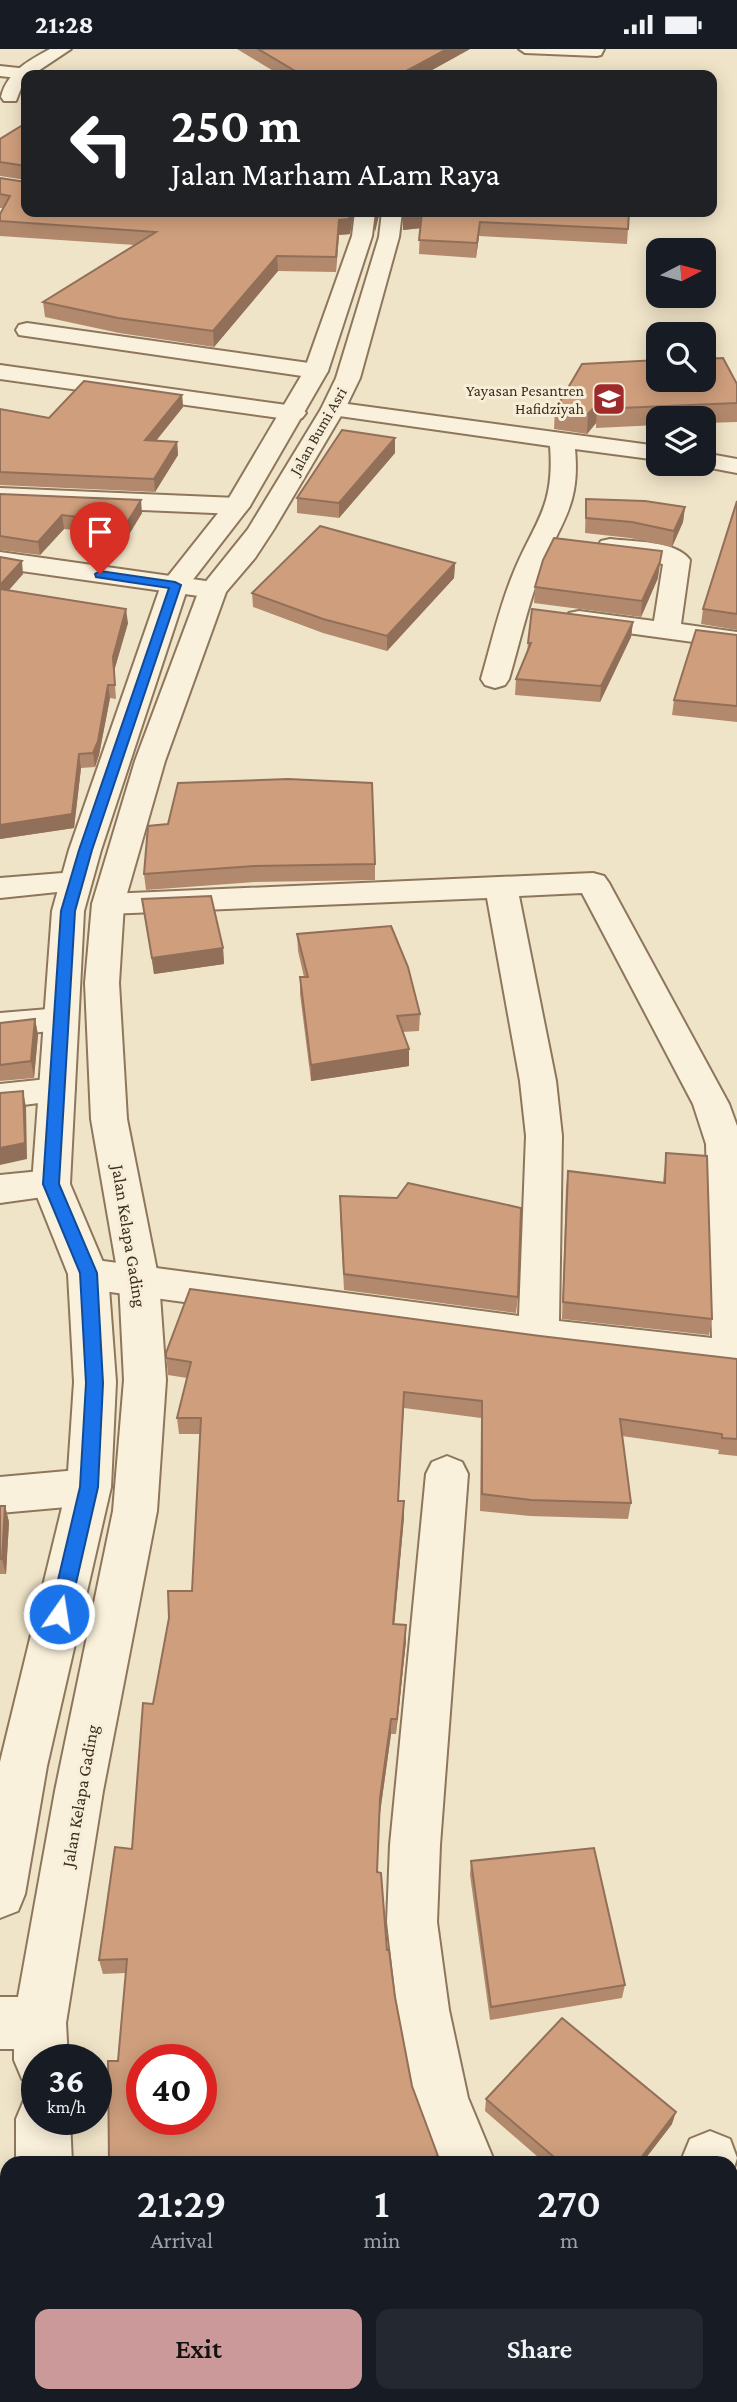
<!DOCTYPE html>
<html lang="en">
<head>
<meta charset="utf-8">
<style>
  body { margin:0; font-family:"Crimson Pro",serif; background:#242831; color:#f1f3f6; height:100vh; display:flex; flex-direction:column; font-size:26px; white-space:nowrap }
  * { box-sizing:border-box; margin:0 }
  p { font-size:23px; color:#9ea1a6 }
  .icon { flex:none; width:38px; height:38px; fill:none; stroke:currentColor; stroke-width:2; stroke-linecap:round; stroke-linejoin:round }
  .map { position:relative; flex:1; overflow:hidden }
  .drawer { position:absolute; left:0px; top:2107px; width:738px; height:247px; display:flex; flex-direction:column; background:#171b24; border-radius:21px 21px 0 0; box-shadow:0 4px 18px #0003 }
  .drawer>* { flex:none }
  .hud { position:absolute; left:21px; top:21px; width:696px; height:147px; border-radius:14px; box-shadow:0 4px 18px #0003; background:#202124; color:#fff; overflow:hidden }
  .needle { width:46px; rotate:84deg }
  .buttons { position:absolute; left:646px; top:189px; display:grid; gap:14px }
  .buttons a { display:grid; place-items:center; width:70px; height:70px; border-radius:14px; background:#171b24; box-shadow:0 4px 18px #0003; font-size:35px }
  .speed { position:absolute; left:21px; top:1995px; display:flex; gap:14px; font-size:35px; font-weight:700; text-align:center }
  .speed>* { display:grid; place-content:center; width:91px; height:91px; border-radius:50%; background:#171b24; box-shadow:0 4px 18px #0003; line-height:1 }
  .speed small { font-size:18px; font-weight:400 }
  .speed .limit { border:10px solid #d22; background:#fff; color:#111 }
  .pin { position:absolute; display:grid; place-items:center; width:60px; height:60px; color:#fff; margin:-72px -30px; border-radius:50% 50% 50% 0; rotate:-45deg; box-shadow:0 0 7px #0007 }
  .pin .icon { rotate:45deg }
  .me { position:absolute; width:77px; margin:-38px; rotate:13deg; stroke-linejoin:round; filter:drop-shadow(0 0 5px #0008) }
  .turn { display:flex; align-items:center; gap:24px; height:147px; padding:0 35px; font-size:32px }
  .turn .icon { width:91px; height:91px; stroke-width:2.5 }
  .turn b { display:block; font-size:49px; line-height:60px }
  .eta { display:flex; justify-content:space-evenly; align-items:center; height:119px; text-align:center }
  .eta b { font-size:42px; font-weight:600; line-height:49px }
  .action { display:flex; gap:14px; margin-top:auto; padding:14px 35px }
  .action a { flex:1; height:80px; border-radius:14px; background:#cc999b; color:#111; font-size:28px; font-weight:600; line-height:80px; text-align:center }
  .action a+a { background:#242831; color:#f1f3f6 }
  .status { display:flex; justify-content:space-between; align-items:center; height:49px; padding:0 35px; background:#171b24; direction:ltr }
  .status svg { height:19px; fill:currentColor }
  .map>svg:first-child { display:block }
</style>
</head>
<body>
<div class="status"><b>21:28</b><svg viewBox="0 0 49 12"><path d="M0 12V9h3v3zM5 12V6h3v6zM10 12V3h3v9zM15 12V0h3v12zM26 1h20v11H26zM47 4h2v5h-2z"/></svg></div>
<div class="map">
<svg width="737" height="2353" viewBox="0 0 737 2353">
  <rect width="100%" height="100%" fill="#f0e4c8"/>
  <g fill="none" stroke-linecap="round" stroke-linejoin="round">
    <defs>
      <path id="service" d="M519,0H604L601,6L597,7L525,4Z"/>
      <g id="minor">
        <path d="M50,0H71L32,26H26L16,52H4L1,48C7,23 28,12 50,0Z"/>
        <path d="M27,274L316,315L324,317L328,322L324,327L316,329L19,286L16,281L19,276Z"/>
        <path d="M0,316L294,357L302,359L306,364L302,369L294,371L0,330Z"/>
        <path d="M333,353L658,397V411L575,400C581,461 557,476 539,527C527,560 519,596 509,630L505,636L495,639L485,636L481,630C491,596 499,559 513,525C534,473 555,459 550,397L325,365L321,360L325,355Z"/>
        <path d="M704,404L737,410V424L695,416L704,415Z"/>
        <path d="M0,439L237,449L246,452L250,457L246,462L237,465L0,455Z"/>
        <path d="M610,490C632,493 676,491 690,511L681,575L737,583V599L569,576L565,570L569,564L579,562L654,572L663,515L601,504L597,498L601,492Z"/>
        <path d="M0,503L213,533L223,535L227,541L223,547L213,549L0,519Z"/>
        <path d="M75,823L86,826L91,833L86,840L0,849V829Z"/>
        <path d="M593,824L604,827L609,834L729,1055L737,1077V1324L539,1301L88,1240L74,1235L68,1225L74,1215L88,1210L519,1267L526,1087L520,1032L487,849L108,865L96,862L92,855L96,848L108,845ZM582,844L693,1055L706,1095L712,1289L559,1272L562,1087L556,1032L519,847Z"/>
        <path d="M61,959L73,963L78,971L73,979L0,988V964Z"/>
        <path d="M57,1029L70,1032L75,1041L70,1050L0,1059V1035Z"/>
        <path d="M51,1121L64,1125L70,1135L64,1145L0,1154V1126Z"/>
        <path d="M447,1407L462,1413L468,1425L440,1796L437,1873L449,1961L468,2049L495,2114H439L414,2049L397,1961L387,1873L390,1796L426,1425L432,1413Z"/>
        <path d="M89,1420L104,1425L111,1438L104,1451L89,1456L0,1464V1428Z"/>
        <path d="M710,2082L730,2090L737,2109L732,2125V2114H680L690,2090Z"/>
        <path d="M496,2347H558L555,2353H493Z"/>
        <path d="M612,2347H676L679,2353H615Z"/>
      </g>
      <g id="tertiary">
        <path d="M0,17L37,21L46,26H26V30L0,27Z"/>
        <path d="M355,163H375L372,187L328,322L250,457L188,537L101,801L84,862L70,1135L108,1225L116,1333L111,1438L47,1717L25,1845L18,1862L0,1869V1713L67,1438L74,1333L68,1225L32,1135L52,862L69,801L161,536L226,454L304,322L352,187Z"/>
        <path d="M382,163H402L399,188L360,329L345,360L274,480L255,509L226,543L165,712L124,855L119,934L127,1070L159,1232L166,1331L157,1462L103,1742L66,1974L68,2011H37V2036L22,2030L14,2011V2000H0V1948H18L55,1742L113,1462L124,1331L119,1232L91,1070L85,934L92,855L135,712L199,541L248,480L321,360L336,329L379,188Z"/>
        <path d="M37,2045V2070H70L72,2114H16V2070L24,2051Z"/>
        <path d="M0,2294L7,2297V2347H36L38,2353H0Z"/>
        <path d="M55,2347H115L118,2353H58Z"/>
      </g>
    </defs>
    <use href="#service" stroke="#8d765c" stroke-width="4"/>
    <use href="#minor" stroke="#8d765c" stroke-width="4"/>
    <use href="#tertiary" stroke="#8d765c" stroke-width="4"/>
    <use href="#service" fill="#faf1dc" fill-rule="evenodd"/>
    <use href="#minor" fill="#faf1dc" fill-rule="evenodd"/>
    <use href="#tertiary" fill="#faf1dc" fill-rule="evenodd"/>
  </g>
  <g fill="#b2896c">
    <path d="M237,0H470L423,26H280Z"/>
    <path d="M0,90L350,185L339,186L336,223L278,222L214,298L119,284L45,268L43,253L135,196L0,187V165L3,159H0V129L26,133V131L0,127Z"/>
    <path d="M403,163L628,180L627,195L479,187L476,209L419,205L420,179L403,181Z"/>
    <path d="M737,335V373L704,374V369H658V376L596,379V374L587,385L554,380L555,361Z"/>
    <path d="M182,346L183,358L156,392L177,393L178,406L155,443L0,436V360L49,369Z"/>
    <path d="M395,404L339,469L297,464V449Z"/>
    <path d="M0,445L142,464L128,487L64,480L40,506L0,501Z"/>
    <path d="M586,450L685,458L683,473L672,498L630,489L585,484Z"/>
    <path d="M737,452V581L701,575L703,560Z"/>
    <path d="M0,508L23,525L8,542L128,574L114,622L116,650L110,649L99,706L95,718L81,719L74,779L0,790Z"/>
    <path d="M455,514L454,529L387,602L323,584L253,558L252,544Z"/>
    <path d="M658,529L641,568L534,554L535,538Z"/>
    <path d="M633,573L631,588L600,653L515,646L516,630L527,603L528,594Z"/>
    <path d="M737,586V673L672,666L674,651Z"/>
    <path d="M148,777L375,815V831L255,833L146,841L144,825Z"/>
    <path d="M142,850L223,899L224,915L154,925Z"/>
    <path d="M297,885L420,965L419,982L402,983L409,1017L311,1032L300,945V928H304L298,902Z"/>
    <path d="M35,970L38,986L34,1029L0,1032V974Z"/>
    <path d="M666,1104L712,1270L709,1286L562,1270L566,1139L568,1122L663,1133Z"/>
    <path d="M340,1164L518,1248L516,1264L344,1241Z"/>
    <path d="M540,1287L737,1310V1407L718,1405L719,1401L622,1387L631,1454L628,1470L530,1467L480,1462L481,1369L404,1359L398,1452L404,1468L394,1575L406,1592L396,1685H391L380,1764L377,1823L118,2012L126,1924L103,1925L99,1911L132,1800L153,1655L192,1542L200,1385H179L177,1369L187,1329L168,1326L166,1304Z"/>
    <path d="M0,1457H5L9,1473L6,1525H0Z"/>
    <path d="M471,1812L625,1936L622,1949L490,1971L470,1826Z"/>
    <path d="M486,2050L672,2075L642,2114H545L485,2062Z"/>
    <path d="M332,2347H468L466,2353H350Z"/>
    <path d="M701,2347H732L737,2353H708Z"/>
  </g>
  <g fill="#916f58">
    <path d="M447,0H470L423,26H399Z"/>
    <path d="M351,163H354L350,185L339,186L336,223L339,171Z"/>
    <path d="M376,163H380L375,183V168Z"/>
    <path d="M422,164V179L403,181V166Z"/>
    <path d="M480,173L479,187L476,209L477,194Z"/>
    <path d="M277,207L278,222L214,298L213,282Z"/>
    <path d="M182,346L183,358L146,404L145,391Z"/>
    <path d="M600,352L597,360L596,374L587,385L588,365Z"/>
    <path d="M395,389V404L339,469V454Z"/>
    <path d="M177,393L178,406L155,443L154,430Z"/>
    <path d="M141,451L142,464L128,487L127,474Z"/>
    <path d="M685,458L683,473L672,498L674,482Z"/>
    <path d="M62,466L64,480L40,506L38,493Z"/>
    <path d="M662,502L658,529L641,568L642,552Z"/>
    <path d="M22,512L23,525L0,551V536Z"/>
    <path d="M455,514L454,529L387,602V587Z"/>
    <path d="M126,560L128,574L114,622L116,650L113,608Z"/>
    <path d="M633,573L631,588L600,653L601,637Z"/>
    <path d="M108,636L110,649L99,706L95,718L93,704Z"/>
    <path d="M79,705L81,719L74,779L0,790V776Z"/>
    <path d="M223,899L224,915L154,925L152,909Z"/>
    <path d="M35,970L38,986L34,1029L31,1012Z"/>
    <path d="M409,1000V1017L311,1032V1016Z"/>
    <path d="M23,1042L26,1058L27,1110L0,1116V1099Z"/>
    <path d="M404,1452V1468L393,1590V1575Z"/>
    <path d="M5,1457L9,1473L6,1525L2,1510Z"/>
    <path d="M406,1576V1592L396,1685L397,1670Z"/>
    <path d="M391,1670V1685L380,1764V1749Z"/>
    <path d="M676,2063L672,2075L642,2114H637Z"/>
    <path d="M438,2107L437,2114H416Z"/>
    <path d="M252,2347H264L257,2353H246Z"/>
  </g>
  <g fill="#cf9f7d" stroke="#916f58" stroke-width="2" fill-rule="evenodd">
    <path d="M258,0H447L399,26H302Z"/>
    <path d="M26,74V117L0,113V90Z"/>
    <path d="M26,121V163H351L349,170L339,171L336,208L277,207L213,282L118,269L43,253L156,183L0,172V165L10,147L0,145V129L26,133Z"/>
    <path d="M403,163H629L628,180L480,173L477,194L419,191L422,164L403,166Z"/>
    <path d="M723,309L737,335V354L597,360L600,352L588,365L555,361L582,315L658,311V331H704V310Z"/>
    <path d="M84,332L182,346L145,391L177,393L154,430L0,423V360L49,369Z"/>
    <path d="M342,381L395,389L339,454L297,449Z"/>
    <path d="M0,445L141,451L127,474L62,466L38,493L0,487Z"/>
    <path d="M586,450L645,452L685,458L674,482L632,473L586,469Z"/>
    <path d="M737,452V565L703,560Z"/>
    <path d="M320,477L455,514L387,587L323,570L252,544Z"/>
    <path d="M554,489L662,502L660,513L642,552L535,538L543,511Z"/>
    <path d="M0,508L22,512L0,536Z"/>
    <path d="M0,540L126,560L113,608L115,636H108L98,692L93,704L79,705L72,765L0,776Z"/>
    <path d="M532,560L633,573L601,637L516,630L531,594H528Z"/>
    <path d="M696,581L737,586V657L674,651Z"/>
    <path d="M288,730L372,734L375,815L254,817L144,825L148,777L168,775L178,734Z"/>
    <path d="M211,847L223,899L152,909L142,850Z"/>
    <path d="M391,877L408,918L420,965L397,967L409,1000L311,1016L300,928H308L297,885Z"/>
    <path d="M35,970L31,1012L0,1016V974Z"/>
    <path d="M23,1042L25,1094L0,1099V1044Z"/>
    <path d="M666,1104L707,1107L712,1270L563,1253L568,1122L665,1134Z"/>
    <path d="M408,1134L521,1159L518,1248L344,1225L340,1147L397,1149Z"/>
    <path d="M190,1240L540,1287L737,1310V1390L722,1389V1385L620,1370L631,1454L531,1451L482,1445V1352L404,1343L398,1452H404L393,1575L406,1576L397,1670H391L380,1749L377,1823L381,1824L387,1901H389L395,1948L412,2037L438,2107L416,2114H109L108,2012H118L127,1910L99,1911L115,1798L132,1800L143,1654L153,1655L169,1569L168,1542H192L201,1369H177L191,1313L166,1309V1304ZM142,2011H201V2070H142Z"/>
    <path d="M0,1457H5L2,1510H0Z"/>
    <path d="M594,1799L625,1936L491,1958L471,1812Z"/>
    <path d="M562,1969L676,2063L637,2114H561L486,2050Z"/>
    <path d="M732,2186L737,2191V2353H722L716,2347H732Z"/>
    <path d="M168,2347H252L246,2353H172Z"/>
    <path d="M360,2347H467L465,2353H378Z"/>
    <path d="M570,2347H617L626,2353H567Z"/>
  </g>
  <path fill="#1a73e8" stroke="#114b97" stroke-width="2" d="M100,522L175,533L181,536L92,801L75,862L59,1135L97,1224L103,1334L98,1438L69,1565L66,1571L59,1573L53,1571L50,1565L80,1438L86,1334L80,1224L43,1135L61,862L79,801L169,539L96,528L95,525Z"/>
  <defs>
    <symbol id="school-square" viewBox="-11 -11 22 22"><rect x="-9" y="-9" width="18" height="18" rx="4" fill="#9e2a2b" stroke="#f7eed8"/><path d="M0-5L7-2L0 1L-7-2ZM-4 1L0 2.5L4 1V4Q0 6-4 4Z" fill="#fff"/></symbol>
  </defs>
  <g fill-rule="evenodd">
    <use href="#school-square" x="590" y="331" width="38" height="38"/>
  </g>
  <g text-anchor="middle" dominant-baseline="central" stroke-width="6" stroke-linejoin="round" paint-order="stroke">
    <g font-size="16" fill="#3d2e20" stroke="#f7eed8" text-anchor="end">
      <text x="584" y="341">Yayasan Pesantren<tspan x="584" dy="18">Hafidziyah</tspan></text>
    </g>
    <g font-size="16" fill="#3d2e20" stroke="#f7eed8">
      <text transform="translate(318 382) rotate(-60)">Jalan Bumi Asri</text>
    </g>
    <g font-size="18" fill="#3d2e20" stroke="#f7eed8">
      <text transform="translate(129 1187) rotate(81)">Jalan Kelapa Gading</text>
      <text transform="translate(80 1747) rotate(-80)">Jalan Kelapa Gading</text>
    </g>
  </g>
</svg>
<div class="buttons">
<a><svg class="needle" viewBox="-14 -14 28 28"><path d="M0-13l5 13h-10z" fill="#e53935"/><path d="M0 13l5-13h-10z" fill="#9ea1a6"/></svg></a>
<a><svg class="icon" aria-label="search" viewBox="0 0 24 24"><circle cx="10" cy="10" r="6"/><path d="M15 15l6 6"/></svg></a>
<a><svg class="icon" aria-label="layers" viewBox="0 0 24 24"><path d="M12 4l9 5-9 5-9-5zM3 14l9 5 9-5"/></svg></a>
</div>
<div class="speed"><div>36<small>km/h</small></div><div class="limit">40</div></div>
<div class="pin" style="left:100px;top:525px;background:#d93025"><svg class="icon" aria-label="arrive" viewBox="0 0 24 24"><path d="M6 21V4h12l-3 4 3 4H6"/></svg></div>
<svg class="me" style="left:59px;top:1565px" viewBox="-20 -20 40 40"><circle r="17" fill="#1a73e8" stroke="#fff" stroke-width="3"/><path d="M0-11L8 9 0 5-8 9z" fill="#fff"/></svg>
<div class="hud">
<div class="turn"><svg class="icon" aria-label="left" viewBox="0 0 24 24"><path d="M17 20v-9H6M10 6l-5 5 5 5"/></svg><div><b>250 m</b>Jalan Marham ALam Raya</div></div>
</div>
<section class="drawer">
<div class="eta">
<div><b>21:29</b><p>Arrival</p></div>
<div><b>1</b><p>min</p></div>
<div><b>270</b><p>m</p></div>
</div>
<div class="action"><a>Exit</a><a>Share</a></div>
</section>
</div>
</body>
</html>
